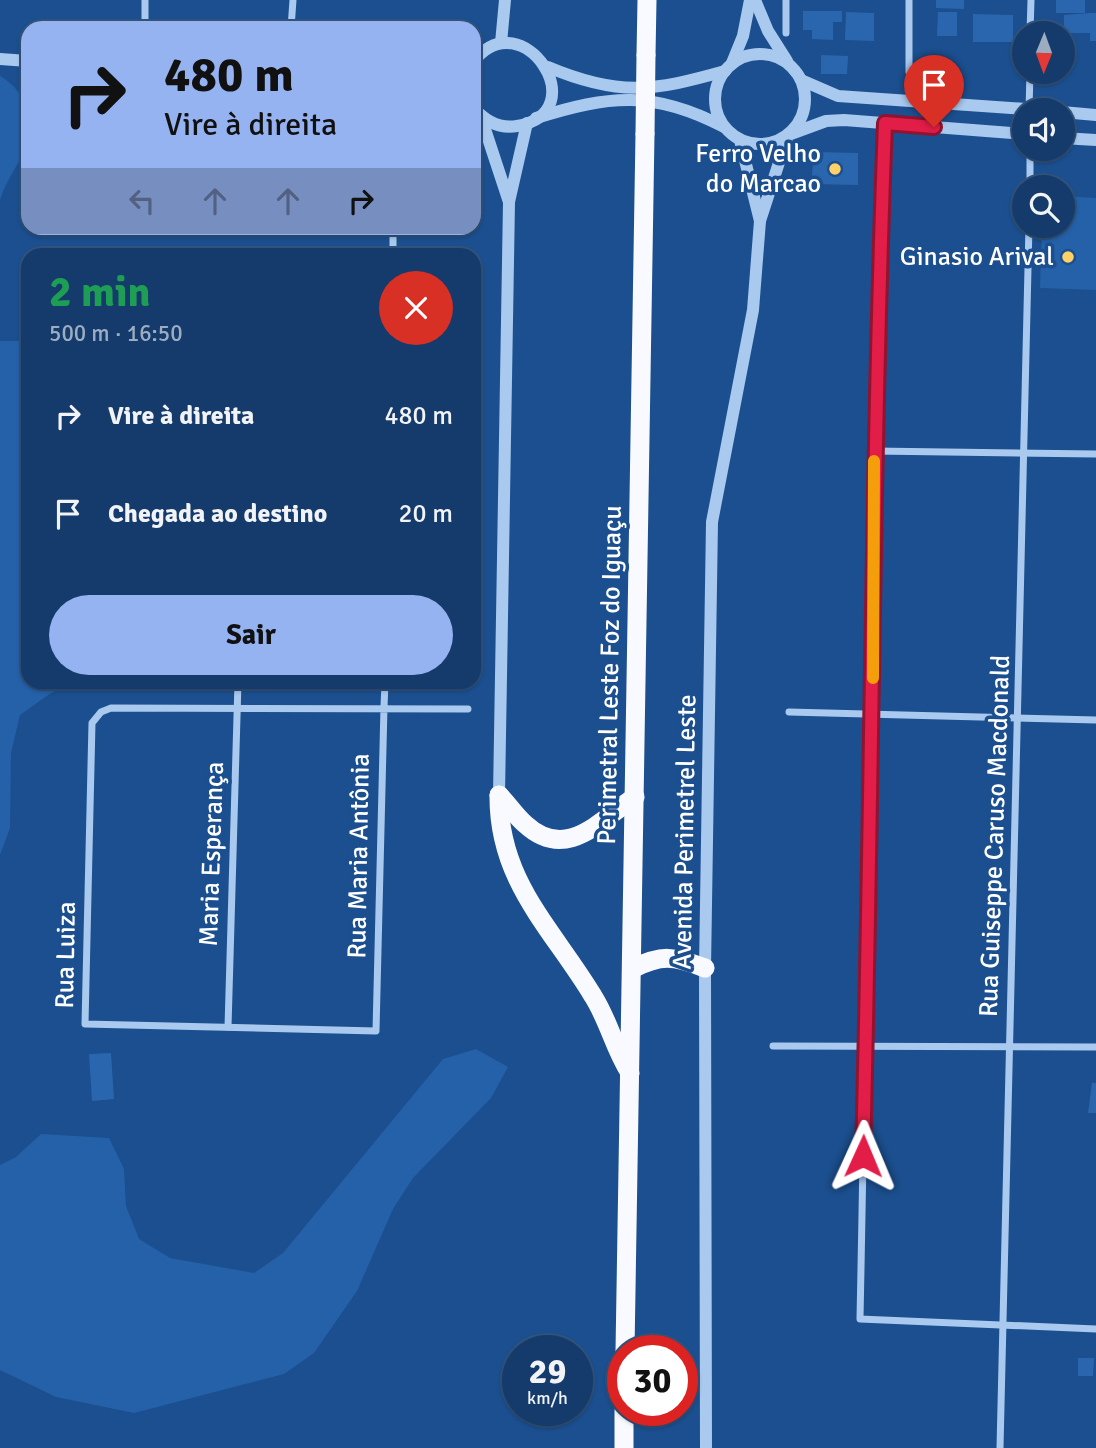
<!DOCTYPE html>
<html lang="pt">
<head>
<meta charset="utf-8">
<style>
  body { margin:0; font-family:Signika,sans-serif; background:#214673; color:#f1f3f6; height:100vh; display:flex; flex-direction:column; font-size:26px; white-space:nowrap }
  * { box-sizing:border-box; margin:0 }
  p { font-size:23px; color:#9dadc1 }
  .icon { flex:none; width:38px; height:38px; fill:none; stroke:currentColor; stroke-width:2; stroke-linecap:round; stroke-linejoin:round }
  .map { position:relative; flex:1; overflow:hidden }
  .panel { position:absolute; left:21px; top:248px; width:460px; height:441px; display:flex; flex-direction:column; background:#143b6b; border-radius:21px; box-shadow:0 2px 5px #0004,0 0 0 2px #33557e }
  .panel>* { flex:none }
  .top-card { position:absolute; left:21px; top:21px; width:460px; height:214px; border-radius:21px; box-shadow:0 2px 5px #0004,0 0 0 2px #33557e; background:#95b2f1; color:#111; overflow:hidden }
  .needle { width:46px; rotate:181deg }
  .fabs { position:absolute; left:1012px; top:21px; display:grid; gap:14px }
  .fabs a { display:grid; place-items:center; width:63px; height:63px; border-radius:50%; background:#143b6b; box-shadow:0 2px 5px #0004,0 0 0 2px #33557e; font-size:35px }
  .speed { position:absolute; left:502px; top:1335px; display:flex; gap:14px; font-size:35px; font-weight:700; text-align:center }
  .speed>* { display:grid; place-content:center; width:91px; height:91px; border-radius:50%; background:#143b6b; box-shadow:0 2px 5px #0004,0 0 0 2px #33557e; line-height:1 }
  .speed small { font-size:18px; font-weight:400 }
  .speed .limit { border:10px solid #d22; background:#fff; color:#111 }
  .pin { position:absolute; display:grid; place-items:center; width:60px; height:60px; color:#fff; margin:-72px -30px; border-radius:50% 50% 50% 0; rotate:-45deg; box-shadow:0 0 7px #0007 }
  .pin .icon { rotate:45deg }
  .me { position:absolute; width:77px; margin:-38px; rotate:1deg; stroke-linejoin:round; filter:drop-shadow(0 0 5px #0008) }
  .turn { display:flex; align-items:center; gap:24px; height:147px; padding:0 28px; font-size:32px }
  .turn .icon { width:91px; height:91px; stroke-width:2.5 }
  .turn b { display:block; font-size:49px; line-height:60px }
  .lanes { display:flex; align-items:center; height:66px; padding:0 28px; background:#0003; justify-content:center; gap:35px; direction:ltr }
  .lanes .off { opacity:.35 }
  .round { display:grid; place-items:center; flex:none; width:74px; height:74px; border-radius:37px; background:#214673 }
  .headline { display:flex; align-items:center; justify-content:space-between; height:119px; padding:0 28px }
  h1 { font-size:42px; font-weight:700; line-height:52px; color:#1e9e55 }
  .button { display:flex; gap:14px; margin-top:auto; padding:14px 28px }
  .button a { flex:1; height:80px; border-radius:42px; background:#95b2f1; color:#111; font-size:28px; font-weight:700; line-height:80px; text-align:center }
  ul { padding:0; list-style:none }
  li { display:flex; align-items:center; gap:21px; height:98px; padding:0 28px }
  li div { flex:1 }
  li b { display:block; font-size:26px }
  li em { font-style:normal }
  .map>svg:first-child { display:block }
</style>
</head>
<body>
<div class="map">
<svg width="1096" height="1448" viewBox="0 0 1096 1448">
  <rect width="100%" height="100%" fill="#1b4f8f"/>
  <g fill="#2461a8">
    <path d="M0,76C22,88 35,115 28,141C22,161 6,179 0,200Z"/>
    <path d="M1062,196L1096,198V290L1040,288L1042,226H1062Z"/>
    <path d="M0,341H28V682L75,683L51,693L20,715L11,753L10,828L0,855Z"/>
    <path d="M476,1049L508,1067L491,1098L413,1178L393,1209L357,1291L314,1353L284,1374L134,1413L56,1397L0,1370V1165L16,1157L41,1134L109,1138L124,1169L126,1206L139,1239L170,1258L254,1273L283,1253L443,1059Z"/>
  </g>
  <g fill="#2a66ad">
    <path d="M936,0H964V9L936,8Z"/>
    <rect x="1056" y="0" width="29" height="13"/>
    <path d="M803,11H842V22H833V40L812,39V30H803Z"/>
    <path d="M846,12L874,13V41L845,40Z"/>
    <path d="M938,12H957V36H937Z"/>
    <path d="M1090,13H1096V41H1090V33H1064V15Z"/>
    <path d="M973,14L1013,15V42H973Z"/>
    <path d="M821,55L848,56L847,74H821Z"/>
    <path d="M814,152L858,153V185L811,184Z"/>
    <path d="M111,1053L114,1099L92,1101L89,1054Z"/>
    <path d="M1092,1083H1096V1113H1088Z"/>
    <path d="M1078,1358H1094L1093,1376H1078Z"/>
  </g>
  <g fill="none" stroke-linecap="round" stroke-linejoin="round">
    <g stroke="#a9c9ee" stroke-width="7">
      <path d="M786,0V33"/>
      <path d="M145,28V0"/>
      <path d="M291,28L293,0"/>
      <path d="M1030,33L1031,0"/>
      <path d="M909,72V0"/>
      <path d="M1029,110L1030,72"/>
      <path d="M885,123C872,522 868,920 860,1319L1096,1329"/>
      <path d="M1030,187V149"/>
      <path d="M393,228V256"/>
      <path d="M874,451L1096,454"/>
      <path d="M385,682L384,707L376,1031L85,1024L92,723L101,712L111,708L468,709"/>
      <path d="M789,712L1096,720"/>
      <path d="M228,1027L238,682"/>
      <path d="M773,1046L1096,1047"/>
      <path d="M1000,1448L1029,226"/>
    </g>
    <g stroke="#a9c9ee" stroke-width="12">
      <path d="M755,0L768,31L787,61"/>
      <path d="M501,43L505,0"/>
      <circle cx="760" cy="99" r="45"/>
      <path d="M0,59L28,61"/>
      <path d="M474,61C522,0 597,112 517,126C499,129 485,121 474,108"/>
      <path d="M732,63L743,36L750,0"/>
      <path d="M548,67C619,97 654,91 725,71"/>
      <path d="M801,80L838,96L1041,110"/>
      <path d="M1062,112L1096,115"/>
      <path d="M481,117L509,202"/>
      <path d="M536,118C610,95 653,90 724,127"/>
      <path d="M1062,138L1096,140"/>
      <path d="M740,140L760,221"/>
      <path d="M499,795L509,202L527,123"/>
      <path d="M706,1448L705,968L712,522L753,310L760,221L788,135L826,121L844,120L1024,134"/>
    </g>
    <g stroke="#f8faff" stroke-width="19">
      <path d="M646,55L647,0"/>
      <path d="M499,795C498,881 552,928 593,996C609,1021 614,1048 630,1073"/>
      <path d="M499,795C508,804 515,815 525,824C567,863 601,819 635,797"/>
      <path d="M632,969C662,954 673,956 705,968"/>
      <path d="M625,1351L645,134"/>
      <path d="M624,1448V1410"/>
    </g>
    <path stroke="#f8faff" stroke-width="19" d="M645,134L646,55"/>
  </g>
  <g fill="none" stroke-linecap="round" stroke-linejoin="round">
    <defs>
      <path id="route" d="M863,1156C872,811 872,467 885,123L934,127"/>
    </defs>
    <use href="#route" stroke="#92132f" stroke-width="18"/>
    <use href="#route" stroke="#e11d48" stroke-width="12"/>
    <path stroke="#f59e0b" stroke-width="12" d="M873,678L874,461"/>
  </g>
  <g fill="#ffd166" stroke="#1b4f8f" stroke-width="2.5">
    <circle cx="835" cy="169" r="7"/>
    <circle cx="1068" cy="257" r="7"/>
  </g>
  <g text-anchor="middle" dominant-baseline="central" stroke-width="7" stroke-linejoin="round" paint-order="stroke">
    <g font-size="26" fill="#fff" stroke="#1b4f8f" text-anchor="end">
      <text x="821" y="154">Ferro Velho<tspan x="821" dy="30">do Marcao</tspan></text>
      <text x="1054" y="257">Ginasio Arival</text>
    </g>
    <g font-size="26" fill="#fff" stroke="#1b4f8f">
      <text transform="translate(610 675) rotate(-89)">Perimetral Leste Foz do Iguaçu</text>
      <text transform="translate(685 832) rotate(-89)">Avenida Perimetrel Leste</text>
      <text transform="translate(995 836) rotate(-88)">Rua Guiseppe Caruso Macdonald</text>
      <text transform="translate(212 854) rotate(-88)">Maria Esperança</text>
      <text transform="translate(359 856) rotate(-89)">Rua Maria Antônia</text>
      <text transform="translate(66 955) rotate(-89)">Rua Luiza</text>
    </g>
  </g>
</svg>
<div class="fabs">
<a><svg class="needle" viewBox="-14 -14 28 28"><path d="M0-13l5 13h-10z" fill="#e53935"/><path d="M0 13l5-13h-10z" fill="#9dadc1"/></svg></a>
<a><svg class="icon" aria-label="sound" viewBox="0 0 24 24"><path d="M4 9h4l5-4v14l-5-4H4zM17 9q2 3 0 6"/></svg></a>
<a><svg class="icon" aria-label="search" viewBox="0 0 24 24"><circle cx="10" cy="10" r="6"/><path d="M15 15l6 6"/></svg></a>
</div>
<div class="speed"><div>29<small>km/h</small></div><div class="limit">30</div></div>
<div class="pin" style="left:934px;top:127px;background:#d93025"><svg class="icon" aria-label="arrive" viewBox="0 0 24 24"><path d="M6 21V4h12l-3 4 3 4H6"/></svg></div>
<svg class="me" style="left:863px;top:1156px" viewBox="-20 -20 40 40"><path d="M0-17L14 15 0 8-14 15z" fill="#e11d48" stroke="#fff" stroke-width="4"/></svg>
<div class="top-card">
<div class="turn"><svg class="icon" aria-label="right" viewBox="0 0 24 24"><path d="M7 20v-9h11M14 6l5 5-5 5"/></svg><div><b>480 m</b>Vire à direita</div></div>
<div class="lanes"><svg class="icon off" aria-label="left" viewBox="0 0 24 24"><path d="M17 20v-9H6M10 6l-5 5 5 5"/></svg><svg class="icon off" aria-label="ahead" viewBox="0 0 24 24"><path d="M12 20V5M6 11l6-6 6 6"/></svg><svg class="icon off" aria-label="ahead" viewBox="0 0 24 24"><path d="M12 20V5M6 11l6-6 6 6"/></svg><svg class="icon" aria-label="right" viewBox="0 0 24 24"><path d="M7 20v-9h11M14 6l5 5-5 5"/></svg></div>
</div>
<section class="panel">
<div class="headline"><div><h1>2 min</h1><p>500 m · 16:50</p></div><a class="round" style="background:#d93025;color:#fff"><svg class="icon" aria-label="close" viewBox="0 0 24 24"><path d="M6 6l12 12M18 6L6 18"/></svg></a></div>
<ul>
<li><svg class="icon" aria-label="right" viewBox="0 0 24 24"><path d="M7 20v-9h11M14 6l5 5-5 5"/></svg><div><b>Vire à direita</b></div><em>480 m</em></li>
<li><svg class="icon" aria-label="arrive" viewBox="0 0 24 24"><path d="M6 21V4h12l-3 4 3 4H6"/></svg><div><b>Chegada ao destino</b></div><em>20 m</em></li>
</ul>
<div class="button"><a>Sair</a></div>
</section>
</div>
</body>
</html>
